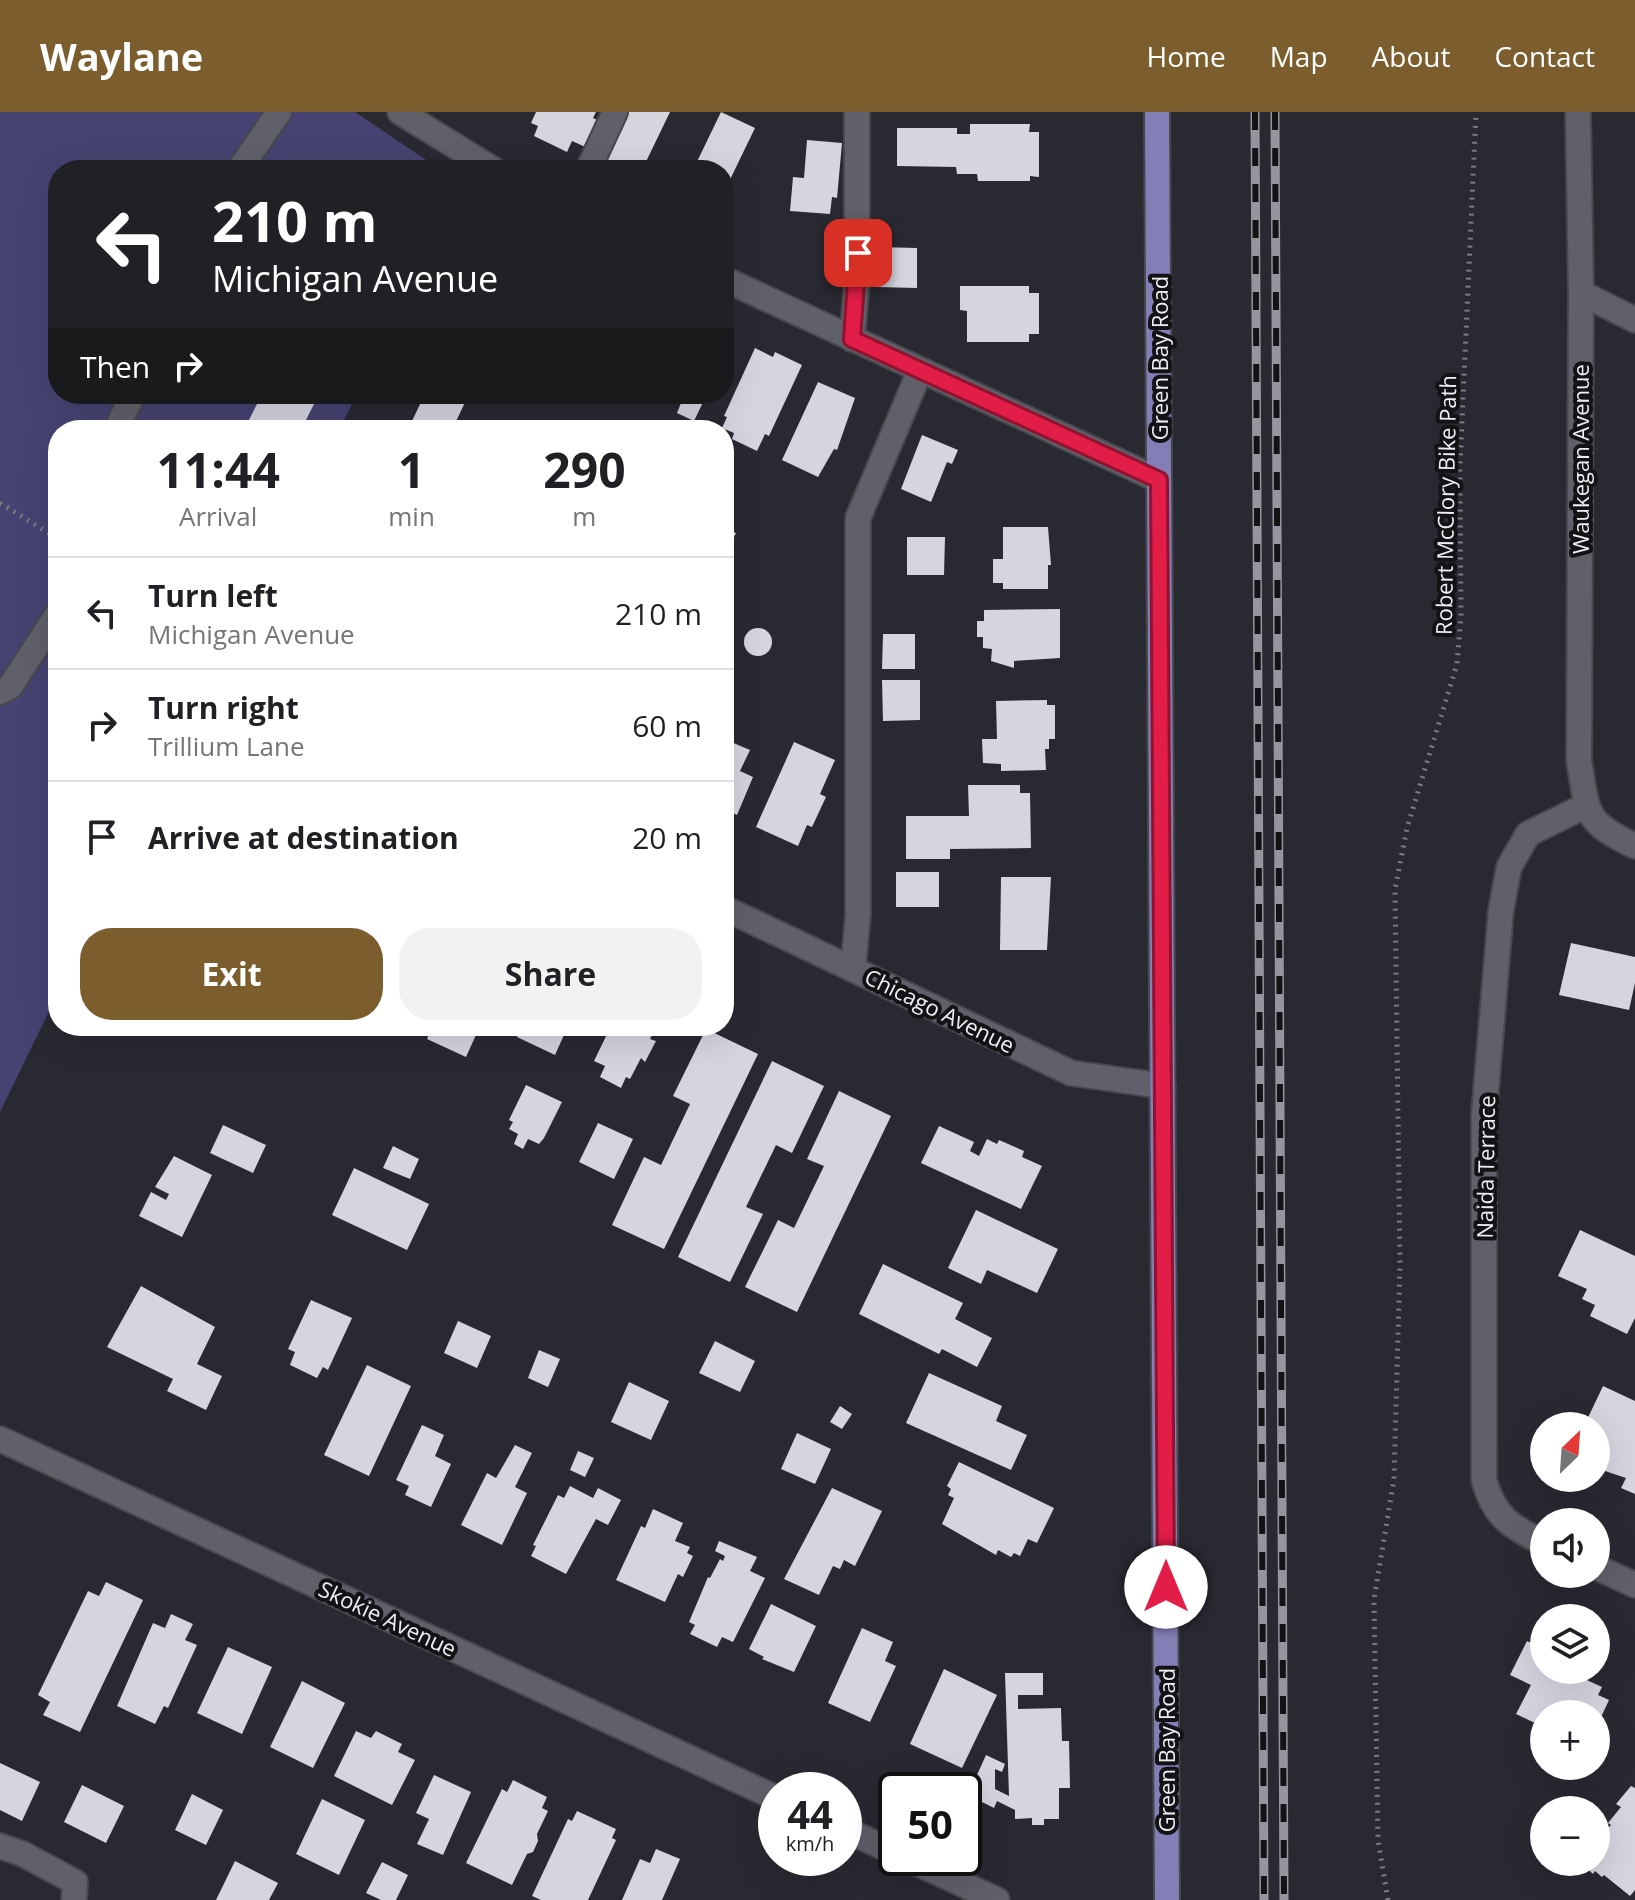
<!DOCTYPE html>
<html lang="en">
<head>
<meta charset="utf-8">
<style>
  body { margin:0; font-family:"Open Sans",sans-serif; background:#f2f2f2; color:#202124; height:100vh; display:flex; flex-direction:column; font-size:30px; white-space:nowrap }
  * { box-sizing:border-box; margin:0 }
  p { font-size:26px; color:#757577 }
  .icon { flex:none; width:44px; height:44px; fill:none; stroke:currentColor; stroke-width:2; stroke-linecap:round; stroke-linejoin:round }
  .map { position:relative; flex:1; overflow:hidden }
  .panel { position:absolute; left:48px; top:308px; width:686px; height:616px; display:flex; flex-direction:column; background:#fff; border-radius:32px; box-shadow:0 8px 32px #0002 }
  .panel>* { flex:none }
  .top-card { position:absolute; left:48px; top:48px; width:686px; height:244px; border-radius:32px; box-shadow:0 8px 32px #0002; background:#202124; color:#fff; overflow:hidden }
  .needle { width:52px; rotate:25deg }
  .buttons { position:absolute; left:1530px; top:1300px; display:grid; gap:16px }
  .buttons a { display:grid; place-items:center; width:80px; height:80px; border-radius:50%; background:#fff; box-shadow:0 8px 32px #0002; font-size:40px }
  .speed { position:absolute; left:758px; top:1660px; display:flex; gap:16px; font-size:40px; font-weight:700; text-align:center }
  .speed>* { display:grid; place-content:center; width:104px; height:104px; border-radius:50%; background:#fff; box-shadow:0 8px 32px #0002; line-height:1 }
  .speed small { font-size:20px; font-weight:400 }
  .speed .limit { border:4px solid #111; border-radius:12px; background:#fff; color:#111 }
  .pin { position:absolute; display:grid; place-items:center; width:68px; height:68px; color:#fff; margin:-34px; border-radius:16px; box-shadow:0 4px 12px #0006 }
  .me { position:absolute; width:88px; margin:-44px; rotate:0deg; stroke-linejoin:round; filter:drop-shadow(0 0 6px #0008) }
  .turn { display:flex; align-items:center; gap:28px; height:168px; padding:0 32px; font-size:36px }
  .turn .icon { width:104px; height:104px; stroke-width:2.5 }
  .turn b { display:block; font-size:56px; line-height:68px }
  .then { display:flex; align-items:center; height:76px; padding:0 32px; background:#0003; gap:16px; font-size:30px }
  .eta { display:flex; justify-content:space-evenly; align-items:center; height:136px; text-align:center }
  .eta b { font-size:48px; font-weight:700; line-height:56px }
  .cta { display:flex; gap:16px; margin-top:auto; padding:16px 32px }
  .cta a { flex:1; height:92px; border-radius:32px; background:#7c5e2e; color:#fff; font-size:32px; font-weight:700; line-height:92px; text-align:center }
  .cta a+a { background:#f2f2f2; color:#202124 }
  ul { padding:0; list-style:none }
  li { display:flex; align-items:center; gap:24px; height:112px; padding:0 32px; border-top:2px solid #e0e0e0 }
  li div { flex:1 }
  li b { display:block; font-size:30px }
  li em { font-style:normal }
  header { display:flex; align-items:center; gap:48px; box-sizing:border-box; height:112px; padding:0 40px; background:#7c5e2e; color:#fff }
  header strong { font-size:38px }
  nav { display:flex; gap:44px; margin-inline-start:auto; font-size:28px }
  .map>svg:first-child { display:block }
</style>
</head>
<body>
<header>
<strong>Waylane</strong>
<nav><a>Home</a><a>Map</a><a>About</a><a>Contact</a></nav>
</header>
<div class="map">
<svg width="1635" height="1788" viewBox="0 0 1635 1788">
  <rect width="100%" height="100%" fill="#292932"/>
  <path fill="#464372" d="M0,0H355L441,58H58V282H357L339,318H58V881L0,1000Z"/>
  <g fill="#d5d5e0">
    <path d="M536,0H596L593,6L603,11L590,37L572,29L567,40L534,24L538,14L531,11Z"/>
    <path d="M627,0H670L642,58H619L603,50Z"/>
    <path d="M721,0L755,16L724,80V58H693Z"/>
    <path d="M970,12H1030L1029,20H1039V65L1030,64V69H978L977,62H957L956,55L897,54V16H957V22H970Z"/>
    <path d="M807,28L842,31L837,86L832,85L830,102L790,99L793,65L804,66Z"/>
    <path d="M877,135L917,136V176L877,175Z"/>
    <path d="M960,174H1029V181H1039V222H1029V230H967V199L960,198Z"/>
    <path d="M755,236L773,245L775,240L802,253L769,324L765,322L757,339L732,327L734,321L722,316L727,305L724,304Z"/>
    <path d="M818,270L855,286L837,338L834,337L818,365L782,348Z"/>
    <path d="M262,282H324L319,292L315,290L301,318H244Z"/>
    <path d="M425,282L468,284L452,318H425L411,311Z"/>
    <path d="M662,282H707L694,309L677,301L681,291Z"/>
    <path d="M922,323L958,338L952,352L947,350L931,390L901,377Z"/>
    <path d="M1003,415H1048L1051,453H1048V477H1003V471H993V447H1003Z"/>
    <path d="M724,416L736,421L724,445Z"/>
    <path d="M907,425H945L944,463H907Z"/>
    <path d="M1060,497V546L1014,549V556L991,549L992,537L983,536V525H977V509H984V498Z"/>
    <circle cx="758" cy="530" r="14"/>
    <path d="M883,522H915V557H882Z"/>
    <path d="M882,568H920V608L883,609Z"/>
    <path d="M1047,588V593H1055V627H1049V637H1045L1046,658L1001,659V652L983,651L982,627H997L996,589Z"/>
    <path d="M724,627L750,638L740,659L753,665L737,703L724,697Z"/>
    <path d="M794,630L835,648L820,682L826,685L812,715L807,713L798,734L756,715Z"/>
    <path d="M968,673H1020V681H1030L1031,736L950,737V747H906V704H969Z"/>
    <rect x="896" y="760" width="43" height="35"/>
    <path d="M1001,765H1051L1047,838H1000Z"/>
    <path d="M1571,831L1635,845V871L1629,898L1559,883Z"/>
    <path d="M433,914H480L466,945L427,927Z"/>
    <path d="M522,914H568L555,943L517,925Z"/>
    <path d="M611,914H656L650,927L656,929L645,950L641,946L630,967L626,965L621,976L600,965L605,954L594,949Z"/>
    <path d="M706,917L758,942L664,1137L612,1113L644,1045L661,1053L690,992L673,984Z"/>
    <path d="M772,949L824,974L792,1041L776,1033L746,1095L763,1102L730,1170L678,1145Z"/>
    <path d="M526,973L562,990L544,1026L539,1032L528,1027L523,1037L514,1032L518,1022L509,1017L513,1010L509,1008Z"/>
    <path d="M839,979L891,1004L797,1200L745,1175L778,1108L794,1116L824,1054L807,1047Z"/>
    <path d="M598,1011L633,1027L614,1067L579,1050Z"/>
    <path d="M223,1013L266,1033L253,1061L210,1041Z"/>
    <path d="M939,1014L974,1030L970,1039L979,1044L987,1027L997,1032L999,1028L1024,1039L1022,1045L1042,1054L1021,1097L921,1051Z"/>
    <path d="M393,1034L419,1047L410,1067L383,1056Z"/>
    <path d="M174,1044L212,1063L182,1125L139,1104L151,1080L166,1088L169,1082L155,1075Z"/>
    <path d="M354,1056L429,1092L407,1138L332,1103Z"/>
    <path d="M976,1098L1058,1137L1037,1181L987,1158L981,1172L948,1156Z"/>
    <path d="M1580,1118L1635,1144V1206L1627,1222L1590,1204L1595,1193L1582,1187L1587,1177L1558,1164Z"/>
    <path d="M883,1152L963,1191L955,1207L992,1226L977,1255L942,1237L939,1242L859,1202Z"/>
    <path d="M141,1174L215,1215L197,1252L222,1264L206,1298L167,1279L173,1267L107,1235Z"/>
    <path d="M311,1188L352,1206L328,1258L323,1255L317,1266L290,1253L295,1240L288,1237Z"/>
    <path d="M458,1209L491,1224L477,1256L444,1241Z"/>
    <path d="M715,1229L755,1249L740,1280L699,1261Z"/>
    <path d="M539,1238L560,1247L548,1275L528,1266Z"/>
    <path d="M367,1253L411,1274L369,1364L324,1343Z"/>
    <path d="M929,1261L1002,1294L996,1309L1027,1323L1011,1358L906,1311Z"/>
    <path d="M629,1270L669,1289L651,1328L611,1310Z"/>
    <path d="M1603,1274L1635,1289V1382L1621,1376L1626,1366L1596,1356V1314H1584Z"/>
    <path d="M840,1294L852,1302L842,1317L830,1310Z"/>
    <path d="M422,1313L444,1323L435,1344L451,1352L431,1395L405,1383L409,1374L396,1368Z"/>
    <path d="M797,1321L831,1337L815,1372L781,1357Z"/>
    <path d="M515,1333L532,1341L515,1375L527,1381L502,1433L461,1413L487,1361L496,1366Z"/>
    <path d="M578,1339L594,1346L585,1365L570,1358Z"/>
    <path d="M959,1350L1054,1396L1037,1431L1028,1427L1020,1444L1014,1441L1011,1445L998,1438L996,1443L942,1412L954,1386L948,1383L951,1377L947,1374Z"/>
    <path d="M570,1374L593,1386L598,1376L621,1388L608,1413L596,1407L566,1462L531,1444L536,1434L533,1433L558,1383L564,1386Z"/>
    <path d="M832,1376L882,1399L855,1454L844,1448L840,1457L833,1454L819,1483L784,1467Z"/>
    <path d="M653,1397L683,1411L675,1429L690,1435L687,1441L693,1444L683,1465L678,1462L665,1490L616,1468L641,1414L645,1416Z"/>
    <path d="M719,1429L757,1445L750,1459L765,1466L733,1530L722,1525L717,1535L690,1522L695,1513L689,1510L708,1465L710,1466L720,1447L723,1449L725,1444L715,1439Z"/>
    <path d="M106,1470L143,1488L80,1620L43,1603L50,1590L38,1583L88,1479L99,1484Z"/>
    <path d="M771,1492L816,1514L794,1560L762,1547L764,1545L749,1537Z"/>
    <path d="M171,1502L193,1512L185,1528L197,1533L168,1596L164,1594L155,1612L117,1594L153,1511L165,1516Z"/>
    <path d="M862,1516L893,1530L885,1549L896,1554L870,1610L828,1591Z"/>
    <path d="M1527,1529L1542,1536L1544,1531V1558H1565L1602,1575L1598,1583L1609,1588L1596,1616V1602H1544V1630L1534,1626L1539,1613L1516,1602L1531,1573L1510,1563Z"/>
    <path d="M228,1535L272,1555L242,1622L197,1601Z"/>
    <path d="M944,1557L997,1583L962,1656L910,1632Z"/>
    <path d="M1005,1561H1043V1583H1018V1597L1061,1596L1062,1629H1069L1070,1676H1059V1707H1044V1713H1032V1706L1015,1707V1698L997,1689L994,1696L968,1683L986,1643L1005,1652L1002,1660L995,1657V1677L1009,1684Z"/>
    <path d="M302,1569L345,1591L313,1656L270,1635Z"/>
    <path d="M356,1619L371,1626L376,1619L402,1632L398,1640L415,1648L392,1693L334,1664Z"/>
    <path d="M0,1651L40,1670L22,1709L0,1698Z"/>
    <path d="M434,1663L471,1680L443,1743L417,1732L429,1707L416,1701Z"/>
    <path d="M513,1668L547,1685L542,1696L548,1699L537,1722L538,1729L533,1740L527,1742L512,1773L466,1751L502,1677L507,1680Z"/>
    <path d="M82,1673L124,1694L106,1731L64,1710Z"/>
    <path d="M1631,1674L1635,1676V1778L1630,1784L1604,1763L1602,1765L1595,1759L1593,1762L1581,1750H1596V1731L1611,1713L1608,1711L1621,1695L1616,1692Z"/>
    <path d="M192,1682L223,1698L206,1733L175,1718Z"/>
    <path d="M322,1687L365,1708L339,1763L296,1742Z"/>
    <path d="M577,1699L616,1717L612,1726L616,1728L588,1788H541L532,1784L568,1707L572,1709Z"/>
    <path d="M656,1737L680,1747L662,1788H622L640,1747L650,1751Z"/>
    <path d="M235,1749L278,1771L269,1788H216Z"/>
    <path d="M382,1750L408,1763L396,1788H381L366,1781Z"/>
  </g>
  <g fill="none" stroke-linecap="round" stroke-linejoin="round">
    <defs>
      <g id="minor">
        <path d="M400,0L494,58"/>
        <path d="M1578,0L1581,181L1579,649C1588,702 1584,710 1635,734"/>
        <path d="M239,58L279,0"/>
        <path d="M588,58L615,0"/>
        <path d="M724,167L1159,368"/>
        <path d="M1581,181L1635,208"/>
        <path d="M852,227L857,169V0"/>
        <path d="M116,318L133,282"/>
        <path d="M0,580L10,575L58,501"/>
        <path d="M724,796L1071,961L1163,974"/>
        <path d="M853,857L858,803V406L919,261"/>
        <path d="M0,1327L776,1686"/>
        <path d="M1544,1431C1511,1415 1494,1405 1484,1368V1003L1501,798L1509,755L1528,722L1587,693"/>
        <path d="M1596,1455L1635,1473"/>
        <path d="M844,1717L896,1741"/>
        <path d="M0,1734L23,1742L75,1770L74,1788"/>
        <path d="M906,1746L997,1788"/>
      </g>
      <path id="major" d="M1157,0L1167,1788"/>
    </defs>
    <use href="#minor" stroke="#47474e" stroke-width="28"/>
    <use href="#major" stroke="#47474e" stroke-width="28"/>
    <g stroke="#7b7b83" stroke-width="5" stroke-dasharray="2 6" stroke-linecap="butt">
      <path d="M0,391L58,427"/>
      <path d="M1388,1788L1378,1728L1374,1487L1394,1367L1400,1152L1395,777L1407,716L1457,552L1461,504L1460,353L1476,0"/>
    </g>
    <use href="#minor" stroke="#60606a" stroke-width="24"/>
    <use href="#major" stroke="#827fb6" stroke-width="24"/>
    <defs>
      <g id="rail">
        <path d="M1255,0L1264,1788"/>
        <path d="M1275,0L1284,1788"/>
      </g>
    </defs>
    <use href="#rail" stroke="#95959d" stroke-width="9"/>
    <use href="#rail" stroke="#131316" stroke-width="6" stroke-dasharray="18" stroke-linecap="butt"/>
  </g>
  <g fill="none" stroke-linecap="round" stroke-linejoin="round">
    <defs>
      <path id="route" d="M858,141L852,227L1159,368L1166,1475"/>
    </defs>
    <use href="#route" stroke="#92132f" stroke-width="20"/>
    <use href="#route" stroke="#e11d48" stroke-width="14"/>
  </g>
  <g text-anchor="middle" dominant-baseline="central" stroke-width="8" stroke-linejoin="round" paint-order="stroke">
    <g font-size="22" fill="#ededf3" stroke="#131316">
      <text transform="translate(1159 246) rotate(-90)">Green Bay Road</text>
      <text transform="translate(1580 347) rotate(-90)">Waukegan Avenue</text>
      <text transform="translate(1445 393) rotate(-89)">Robert McClory Bike Path</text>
      <text transform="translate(940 898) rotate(26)">Chicago Avenue</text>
      <text transform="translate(1485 1055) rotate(-89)">Naida Terrace</text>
      <text transform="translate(388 1506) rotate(25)">Skokie Avenue</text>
      <text transform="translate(1166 1638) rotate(-90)">Green Bay Road</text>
    </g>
  </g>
</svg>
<div class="buttons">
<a><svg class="needle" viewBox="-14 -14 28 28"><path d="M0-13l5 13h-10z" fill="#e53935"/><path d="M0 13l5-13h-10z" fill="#757577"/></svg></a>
<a><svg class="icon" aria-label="sound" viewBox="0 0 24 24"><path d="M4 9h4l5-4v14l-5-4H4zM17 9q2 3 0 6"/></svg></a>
<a><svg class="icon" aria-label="layers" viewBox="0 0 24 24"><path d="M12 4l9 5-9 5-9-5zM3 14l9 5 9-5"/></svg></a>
<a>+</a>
<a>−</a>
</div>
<div class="speed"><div>44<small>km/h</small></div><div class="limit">50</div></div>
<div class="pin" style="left:858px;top:141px;background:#d93025"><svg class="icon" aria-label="arrive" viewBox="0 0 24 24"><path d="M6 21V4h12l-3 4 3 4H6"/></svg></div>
<svg class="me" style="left:1166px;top:1475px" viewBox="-20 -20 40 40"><circle r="19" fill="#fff"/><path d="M0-13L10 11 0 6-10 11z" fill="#e11d48"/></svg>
<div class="top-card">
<div class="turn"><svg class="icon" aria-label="left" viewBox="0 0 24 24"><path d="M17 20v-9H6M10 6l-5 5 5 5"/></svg><div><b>210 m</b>Michigan Avenue</div></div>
<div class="then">Then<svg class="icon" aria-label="right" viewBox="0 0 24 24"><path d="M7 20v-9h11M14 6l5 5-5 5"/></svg></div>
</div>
<section class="panel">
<div class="eta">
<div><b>11:44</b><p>Arrival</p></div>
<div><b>1</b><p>min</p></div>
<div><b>290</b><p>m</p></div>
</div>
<ul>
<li><svg class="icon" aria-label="left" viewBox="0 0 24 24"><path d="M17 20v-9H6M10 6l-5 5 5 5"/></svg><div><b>Turn left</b><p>Michigan Avenue</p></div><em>210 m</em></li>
<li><svg class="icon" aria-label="right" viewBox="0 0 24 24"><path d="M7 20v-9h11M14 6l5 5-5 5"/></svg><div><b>Turn right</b><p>Trillium Lane</p></div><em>60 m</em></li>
<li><svg class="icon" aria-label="arrive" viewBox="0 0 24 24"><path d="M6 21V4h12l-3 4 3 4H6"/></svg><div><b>Arrive at destination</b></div><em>20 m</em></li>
</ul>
<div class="cta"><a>Exit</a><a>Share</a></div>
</section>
</div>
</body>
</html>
